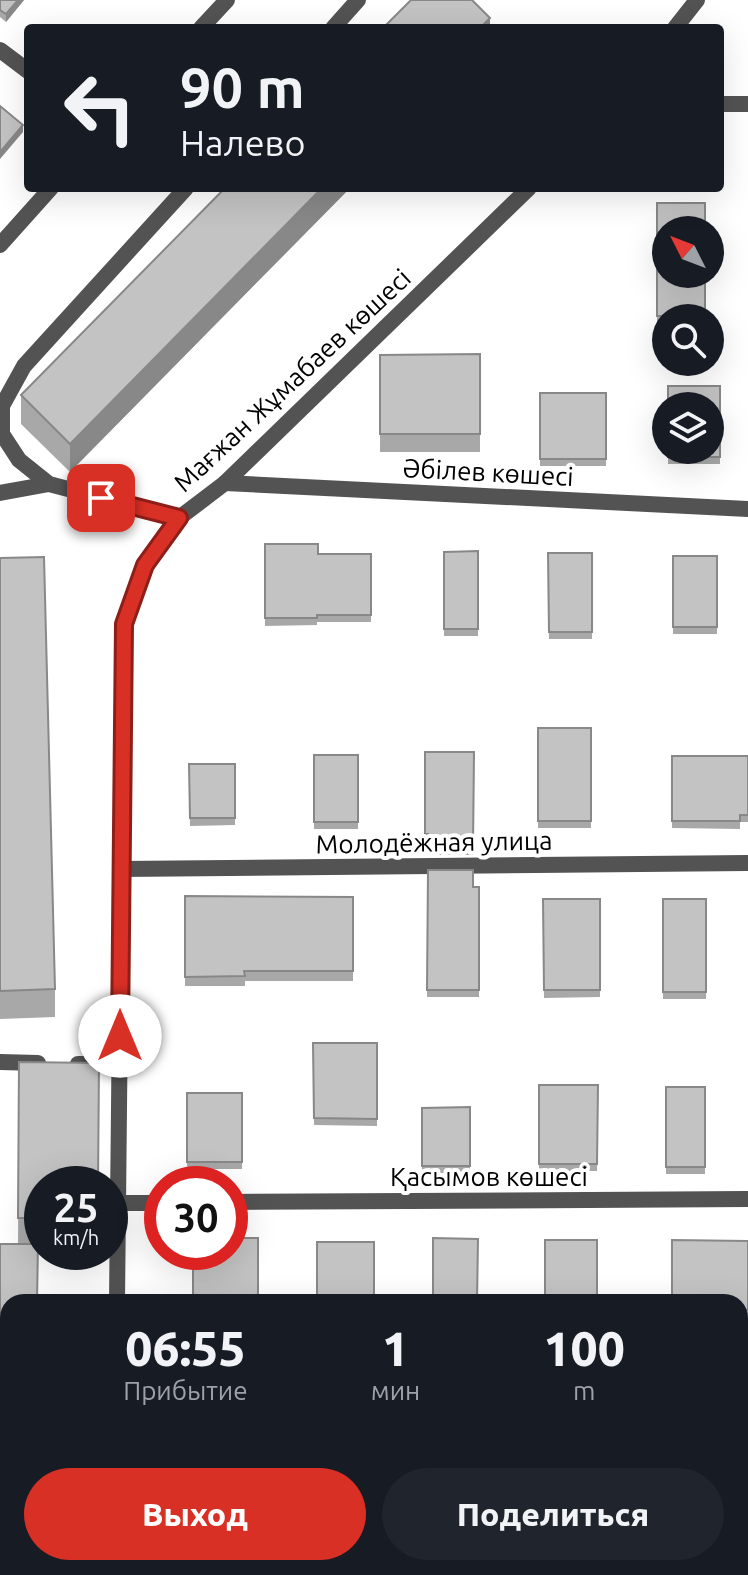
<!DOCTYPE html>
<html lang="ru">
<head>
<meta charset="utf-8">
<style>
  body { margin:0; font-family:Ubuntu,sans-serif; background:#20242c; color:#f1f3f6; height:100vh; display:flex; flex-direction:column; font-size:30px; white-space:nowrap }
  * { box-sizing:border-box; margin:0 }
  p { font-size:26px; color:#9ea1a6 }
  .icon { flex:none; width:44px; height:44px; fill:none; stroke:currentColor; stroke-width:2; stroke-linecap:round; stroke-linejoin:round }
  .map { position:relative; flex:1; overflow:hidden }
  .drawer { position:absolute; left:0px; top:1294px; width:748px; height:282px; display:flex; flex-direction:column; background:#171b24; border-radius:24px 24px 0 0; box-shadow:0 8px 32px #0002 }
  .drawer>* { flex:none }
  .banner { position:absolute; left:24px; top:24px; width:700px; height:168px; border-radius:8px; box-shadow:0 8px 32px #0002; background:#171b24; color:#f1f3f6; overflow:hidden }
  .needle { width:52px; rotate:312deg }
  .controls { position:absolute; left:652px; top:216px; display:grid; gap:16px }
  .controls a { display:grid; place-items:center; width:72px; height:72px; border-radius:50%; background:#171b24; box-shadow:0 8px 32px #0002; font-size:40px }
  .speed { position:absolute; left:24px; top:1166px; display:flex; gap:16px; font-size:40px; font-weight:700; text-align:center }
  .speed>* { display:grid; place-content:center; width:104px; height:104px; border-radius:50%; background:#171b24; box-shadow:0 8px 32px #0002; line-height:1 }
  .speed small { font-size:20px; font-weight:400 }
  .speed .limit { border:12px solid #d22; background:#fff; color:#111 }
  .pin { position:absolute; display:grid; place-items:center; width:68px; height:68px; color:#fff; margin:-34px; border-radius:16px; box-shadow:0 4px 12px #0006 }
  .me { position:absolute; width:88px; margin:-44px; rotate:0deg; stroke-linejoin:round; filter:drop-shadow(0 0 6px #0008) }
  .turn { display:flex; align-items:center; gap:28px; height:168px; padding:0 24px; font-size:36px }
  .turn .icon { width:104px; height:104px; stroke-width:2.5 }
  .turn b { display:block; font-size:56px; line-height:68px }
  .eta { display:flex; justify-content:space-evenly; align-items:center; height:136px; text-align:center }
  .eta b { font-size:48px; font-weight:800; line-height:56px }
  .primary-button { display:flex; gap:16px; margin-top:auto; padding:16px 24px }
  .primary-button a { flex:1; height:92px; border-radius:48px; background:#d93025; color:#fff; font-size:32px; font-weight:800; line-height:92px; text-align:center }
  .primary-button a+a { background:#20242c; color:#f1f3f6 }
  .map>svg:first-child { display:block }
</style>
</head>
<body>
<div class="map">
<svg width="748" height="1575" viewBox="0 0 748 1575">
  <rect width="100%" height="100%" fill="#fff"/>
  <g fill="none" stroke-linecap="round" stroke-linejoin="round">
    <defs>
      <path id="primary" d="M0,1574L191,1575"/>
    </defs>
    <use href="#primary" stroke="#dbdbdb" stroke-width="22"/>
    <g stroke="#535353" stroke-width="16">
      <path d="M201,28L227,0"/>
      <path d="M333,28L358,0"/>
      <path d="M675,28L697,0"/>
      <path d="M0,50L28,71"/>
      <path d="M720,104H748"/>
      <path d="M0,245L51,188"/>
      <path d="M225,483L748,509"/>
      <path d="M0,493L49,484"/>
      <path d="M179,518L49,484L19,460L2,434V406L24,366L186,188"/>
      <path d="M121,869L748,863"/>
      <path d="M0,1062L38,1063"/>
      <path d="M78,1064H120"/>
      <path d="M230,1202L748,1199"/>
      <path d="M118,1203H162"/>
      <path d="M117,1302L124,624L145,565L179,518L225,483L529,188"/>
    </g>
    <use href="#primary" stroke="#000" stroke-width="20"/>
  </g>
  <g fill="#a8a8a8">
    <path d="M0,0H24L6,22L0,17Z"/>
    <path d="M225,188H350L70,472L21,424V395Z"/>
    <path d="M657,203L705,274V318H666V323H657Z"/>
    <path d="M480,354V452H380V355Z"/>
    <path d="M720,386V464H668V450Z"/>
    <rect x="540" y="393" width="66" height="73"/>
    <path d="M265,544L318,554H371V622H317V625L265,626Z"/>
    <path d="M478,551V636H444V552Z"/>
    <path d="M548,553H592V639H549Z"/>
    <rect x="673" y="556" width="44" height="78"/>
    <path d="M0,558L55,989V1017L0,1019Z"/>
    <rect x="538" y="728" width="53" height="100"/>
    <path d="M425,752H474L473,855H428V841H425Z"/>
    <rect x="314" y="755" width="44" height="74"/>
    <path d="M672,756H748V822H740V829L672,828Z"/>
    <path d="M189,764H235V825L190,826Z"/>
    <path d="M428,870L473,887H479V997H427Z"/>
    <path d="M185,896L353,897V981H245V986H185Z"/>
    <path d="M543,899H600V997L544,998Z"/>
    <rect x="663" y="899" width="43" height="100"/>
    <path d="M313,1043H377V1126L314,1125Z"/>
    <path d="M19,1062L42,1184V1246H38L8,1302V1354H0V1244H18Z"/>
    <path d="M539,1085H598L597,1171H539Z"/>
    <rect x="666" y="1087" width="39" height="87"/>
    <rect x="187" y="1093" width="55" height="76"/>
    <path d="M470,1107V1173H422V1108Z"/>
    <path d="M748,1241V1317L740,1318V1302Z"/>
  </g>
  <g fill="#888">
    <path d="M18,0H24L6,22V14Z"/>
    <path d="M490,18V28H480Z"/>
    <path d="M23,125V132L0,159V152Z"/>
    <path d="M322,188H350L70,472V444Z"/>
  </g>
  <g fill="#c3c3c3" stroke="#888" stroke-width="2">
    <path d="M0,0H18L6,14L0,10Z"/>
    <path d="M411,0H472L490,18L480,28H383Z"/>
    <path d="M0,106L23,125L0,152Z"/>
    <path d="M225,188H322L70,444L21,395Z"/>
    <path d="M657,203H705V230H666V274H705V316H657Z"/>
    <path d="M480,354V434H380V355Z"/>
    <path d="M668,386H720V457H668V450H710V406H668Z"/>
    <rect x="540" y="393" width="66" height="66"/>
    <path d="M265,544H318V554H371V615H317V618H265Z"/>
    <path d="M478,551V629H444V552Z"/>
    <path d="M548,553H592V632H549Z"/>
    <rect x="673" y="556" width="44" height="71"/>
    <path d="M44,557L55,989L0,991V558Z"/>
    <rect x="538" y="728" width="53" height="93"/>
    <path d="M425,752H474L473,848H428V834H425Z"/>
    <rect x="314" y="755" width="44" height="67"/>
    <path d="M672,756H748V815H740V821H672Z"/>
    <path d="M189,764H235V818H190Z"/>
    <path d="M428,870H473V887H479V990H427Z"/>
    <path d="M185,896L353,897V971H244L245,976L185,977Z"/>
    <path d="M543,899H600V990H544Z"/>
    <rect x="663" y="899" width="43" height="93"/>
    <path d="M313,1043H377V1119L314,1118Z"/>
    <path d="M19,1062L99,1063L98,1184H42V1218H18Z"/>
    <path d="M539,1085H598L597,1164H539Z"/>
    <rect x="666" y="1087" width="39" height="80"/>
    <rect x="187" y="1093" width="55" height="69"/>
    <path d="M470,1107V1166H422V1108Z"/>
    <path d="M230,1238H258V1302H193V1252H230Z"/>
    <path d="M433,1238L478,1239L477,1302H433Z"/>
    <rect x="545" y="1240" width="52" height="62"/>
    <path d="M672,1240L748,1241V1310H740V1302H672Z"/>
    <rect x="317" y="1242" width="57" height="60"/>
    <path d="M0,1244H38L37,1302H8V1326H0Z"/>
  </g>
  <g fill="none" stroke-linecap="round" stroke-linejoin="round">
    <defs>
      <path id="route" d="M101,498L179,518L145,565L124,624L120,1036"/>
    </defs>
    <use href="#route" stroke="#8d1f18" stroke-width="20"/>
    <use href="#route" stroke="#d93025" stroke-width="14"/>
  </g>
  <g text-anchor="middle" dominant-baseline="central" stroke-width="8" stroke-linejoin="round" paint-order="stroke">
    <g font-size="26" fill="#000" stroke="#fff">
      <text transform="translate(292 380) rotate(-43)">Мағжан Жұмабаев көшесі</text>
      <text transform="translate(488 472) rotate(3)">Әбілев көшесі</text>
      <text transform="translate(434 842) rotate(-1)">Молодёжная улица</text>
      <text x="489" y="1176">Қасымов көшесі</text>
    </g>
  </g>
</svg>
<div class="controls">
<a><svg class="needle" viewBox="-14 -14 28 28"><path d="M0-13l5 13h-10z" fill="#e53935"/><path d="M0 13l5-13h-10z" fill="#9ea1a6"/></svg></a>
<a><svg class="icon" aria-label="search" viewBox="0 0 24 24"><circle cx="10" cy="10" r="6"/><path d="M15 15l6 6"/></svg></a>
<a><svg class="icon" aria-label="layers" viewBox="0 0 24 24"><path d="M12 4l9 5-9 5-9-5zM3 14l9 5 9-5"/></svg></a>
</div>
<div class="speed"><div>25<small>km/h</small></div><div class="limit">30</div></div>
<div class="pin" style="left:101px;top:498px;background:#d93025"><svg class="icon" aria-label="arrive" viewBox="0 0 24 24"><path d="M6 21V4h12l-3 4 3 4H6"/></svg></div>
<svg class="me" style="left:120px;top:1036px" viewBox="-20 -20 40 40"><circle r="19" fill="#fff"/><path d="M0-13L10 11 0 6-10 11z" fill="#d93025"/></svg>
<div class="banner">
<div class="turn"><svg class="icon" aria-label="left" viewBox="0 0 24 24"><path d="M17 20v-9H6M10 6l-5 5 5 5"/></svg><div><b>90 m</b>Налево</div></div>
</div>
<section class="drawer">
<div class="eta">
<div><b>06:55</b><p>Прибытие</p></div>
<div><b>1</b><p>мин</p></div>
<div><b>100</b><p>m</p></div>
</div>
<div class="primary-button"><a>Выход</a><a>Поделиться</a></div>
</section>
</div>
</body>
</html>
